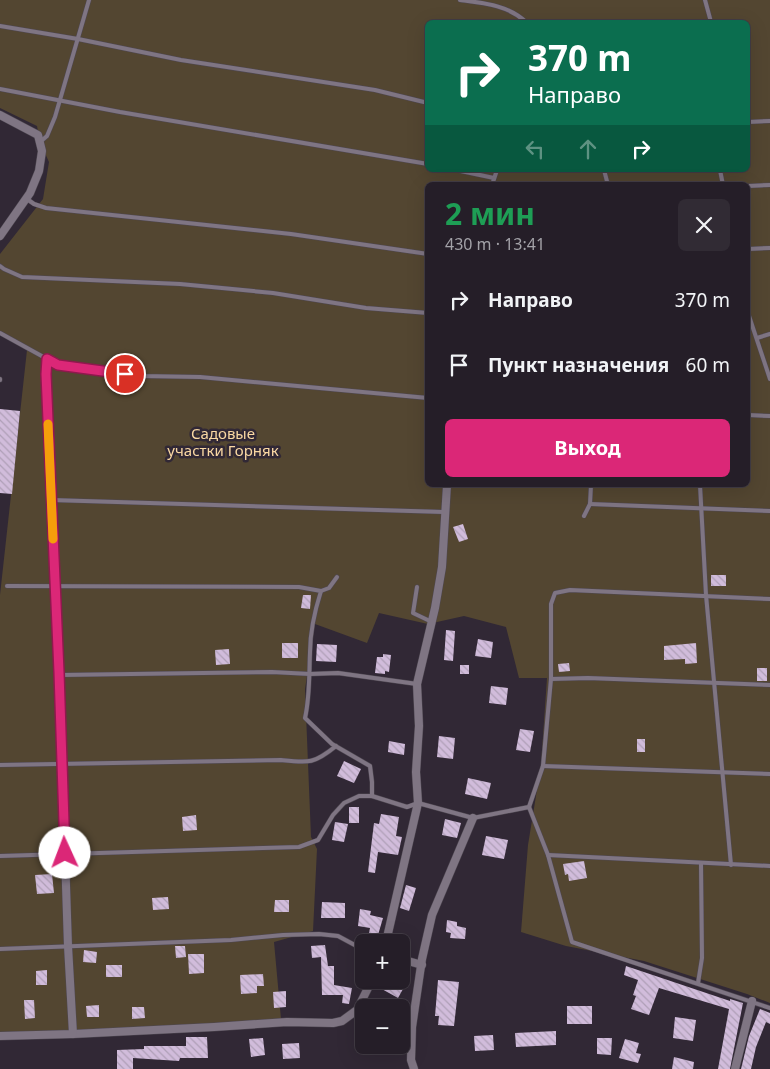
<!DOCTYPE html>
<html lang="ru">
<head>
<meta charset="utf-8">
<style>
  body { margin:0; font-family:"Noto Sans",sans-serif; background:#312b34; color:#f1f3f6; height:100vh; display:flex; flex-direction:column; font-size:19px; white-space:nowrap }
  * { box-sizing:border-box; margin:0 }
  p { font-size:16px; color:#a3a2a8 }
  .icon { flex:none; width:28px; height:28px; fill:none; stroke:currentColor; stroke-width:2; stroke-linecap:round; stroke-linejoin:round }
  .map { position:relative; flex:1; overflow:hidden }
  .sheet { position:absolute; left:425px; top:182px; width:325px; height:305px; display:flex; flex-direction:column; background:#251e28; border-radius:8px; box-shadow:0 5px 20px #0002,0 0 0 1px #423c45 }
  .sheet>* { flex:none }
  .banner { position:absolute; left:425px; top:20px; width:325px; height:152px; border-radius:8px; box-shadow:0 5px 20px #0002,0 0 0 1px #423c45; background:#0b6e4f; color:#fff; overflow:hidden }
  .tools { position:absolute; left:355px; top:934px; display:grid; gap:10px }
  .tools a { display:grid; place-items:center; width:55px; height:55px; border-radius:8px; background:#251e28; box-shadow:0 5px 20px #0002,0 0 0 1px #423c45; font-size:25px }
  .pin { position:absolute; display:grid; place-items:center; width:42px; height:42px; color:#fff; margin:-21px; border:2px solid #fff; border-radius:50%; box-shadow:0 1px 5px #0007 }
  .me { position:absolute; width:55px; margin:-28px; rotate:358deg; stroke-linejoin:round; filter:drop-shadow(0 0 4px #0008) }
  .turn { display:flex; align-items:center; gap:18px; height:105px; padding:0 20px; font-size:22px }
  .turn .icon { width:65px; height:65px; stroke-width:2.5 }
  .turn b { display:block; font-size:35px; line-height:42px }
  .lanes { display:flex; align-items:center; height:48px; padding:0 20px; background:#0003; justify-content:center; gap:25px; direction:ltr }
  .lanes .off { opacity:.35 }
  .round { display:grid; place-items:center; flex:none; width:52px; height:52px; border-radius:8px; background:#312b34 }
  .headline { display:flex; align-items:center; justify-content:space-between; height:85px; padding:0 20px }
  h1 { font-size:30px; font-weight:700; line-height:38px; color:#1e9e55 }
  .button { display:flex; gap:10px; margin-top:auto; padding:10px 20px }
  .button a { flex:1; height:58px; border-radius:8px; background:#db2777; color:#fff; font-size:20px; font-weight:700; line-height:58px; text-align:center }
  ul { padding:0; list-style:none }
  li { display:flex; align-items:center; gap:15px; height:65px; padding:0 20px }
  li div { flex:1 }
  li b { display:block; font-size:19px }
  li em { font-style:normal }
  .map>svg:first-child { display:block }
</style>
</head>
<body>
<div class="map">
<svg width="770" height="1069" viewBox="0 0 770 1069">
  <defs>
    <pattern id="building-back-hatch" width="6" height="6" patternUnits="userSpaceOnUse" patternTransform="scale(1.25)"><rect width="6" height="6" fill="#d1bcdb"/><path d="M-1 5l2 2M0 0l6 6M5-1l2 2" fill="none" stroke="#af9fb7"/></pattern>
  </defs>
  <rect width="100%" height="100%" fill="#312835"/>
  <path fill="#534631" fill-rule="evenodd" d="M0,0H770V1003L747,994L644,961L566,946L521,932L528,845L541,765L547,678H519L506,627L464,616L428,624L379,613L367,643L315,624L305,689L311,837L317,849L313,931L274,942L281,1019L0,1037V595L27,350L0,334V254L43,199L49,162L40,142L37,126L0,108ZM428,22H748V170H428ZM428,185H748V485H428Z"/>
  <g fill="url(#building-back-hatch)">
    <path d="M0,409L20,411L12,494L0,493Z"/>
    <path d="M463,524L468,539L459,542L453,527Z"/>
    <rect x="711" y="575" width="15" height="11"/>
    <path d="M303,595H311L310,609L301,608Z"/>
    <path d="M446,630L455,631L453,661L444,660Z"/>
    <path d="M478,639L493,642L491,658L475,656Z"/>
    <rect x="282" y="643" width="16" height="15"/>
    <path d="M696,643L697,663L685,664V659L664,660V646Z"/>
    <path d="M317,644L337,645L336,662L316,661Z"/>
    <path d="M229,649L230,664L216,665L215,650Z"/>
    <path d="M383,654L391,655L389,672L385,671V674L375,673L377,657H383Z"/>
    <path d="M569,663L570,671L559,672L558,664Z"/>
    <rect x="460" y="665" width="9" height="9"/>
    <rect x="757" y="668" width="10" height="13"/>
    <path d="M491,686L508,688L506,705L489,703Z"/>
    <path d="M520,729L534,731L530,752L516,750Z"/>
    <path d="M439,736L455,738L453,759L437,757Z"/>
    <rect x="637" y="739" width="8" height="13"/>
    <path d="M389,741L405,744L404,755L388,752Z"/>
    <path d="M344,761L361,769L354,783L337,776Z"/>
    <path d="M468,778L491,783L487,799L465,794Z"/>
    <rect x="349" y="807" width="10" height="16"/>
    <path d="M381,814L399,817L396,836L402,837L398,855L378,852L375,873L368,872L374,823L379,824Z"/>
    <path d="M196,815L197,830L183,831L182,817Z"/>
    <path d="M445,819L461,823L457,838L442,835Z"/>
    <path d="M335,822L348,824L344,842L332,840Z"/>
    <path d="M486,836L508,840L504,859L482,855Z"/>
    <path d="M584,861L587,878L569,881L568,874L565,875L563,864Z"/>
    <path d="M52,874L54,893L37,894L35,875Z"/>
    <path d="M406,885L416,888L409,911L400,908Z"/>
    <path d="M168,897L169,909L153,910L152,898Z"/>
    <path d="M275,900H289V912H274Z"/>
    <path d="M322,902L345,903V918H321Z"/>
    <path d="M360,909L371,911L370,915L383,918L378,935L369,933L370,928L358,926Z"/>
    <path d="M447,920L457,922V926L466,928L465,939L450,938L451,933L446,932Z"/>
    <path d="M325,945L328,966H334V985L352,988L349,1004L342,1003L343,995H322L321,957L312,958L311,946Z"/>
    <path d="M175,946H185L186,957L176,958Z"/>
    <path d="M84,950L97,952L96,963L83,962Z"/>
    <path d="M188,954H204V973L189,974Z"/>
    <rect x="106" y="965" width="16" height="12"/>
    <path d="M626,966L730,1001V999L743,1003L730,1069H718L729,1009L659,988L649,1015L631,1009L636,996L633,995L638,980L624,975Z"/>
    <path d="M47,970V985H36V971Z"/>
    <path d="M263,974L264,986H257V993L241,994L240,975Z"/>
    <path d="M385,980H408L398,998L380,988Z"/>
    <path d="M438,980L459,982L454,1026L438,1025L439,1016H435Z"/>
    <path d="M286,991V1007L274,1008L273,992Z"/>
    <path d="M24,1000H34L35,1018L25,1019Z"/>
    <path d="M99,1005V1017H87L86,1006Z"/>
    <rect x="567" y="1006" width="25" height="18"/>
    <path d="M132,1007H144L145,1018L132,1019Z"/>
    <path d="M760,1009L770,1013V1024L766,1022L756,1047L751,1069H741L749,1036Z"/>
    <path d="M675,1017L696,1020L693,1041L673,1038Z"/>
    <path d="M556,1031V1045L516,1047L515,1033Z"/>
    <path d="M493,1035L494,1050L475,1051L474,1036Z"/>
    <path d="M186,1037H207L208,1058H180L179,1061L133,1058V1069H117V1050L144,1049V1046H186Z"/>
    <path d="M263,1038L265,1055L251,1057L249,1039Z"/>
    <path d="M597,1038H612L611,1055L597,1054Z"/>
    <path d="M625,1039L639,1043L636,1053L641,1054L638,1063L619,1058Z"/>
    <path d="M299,1043L300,1058L283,1059L282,1044Z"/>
    <path d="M674,1057L694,1062L693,1069H672Z"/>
  </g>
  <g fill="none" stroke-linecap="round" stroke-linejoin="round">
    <defs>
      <g id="service">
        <path d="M460,0C484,3 508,5 526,22"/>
        <path d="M705,0L711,22"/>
        <path d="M0,26L78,39L181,60L375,90L428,103"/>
        <path d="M0,89L120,112L428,164"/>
        <path d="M748,122L770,121"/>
        <path d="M40,142L47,136L55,117L89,0"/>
        <path d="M456,170L494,178"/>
        <path d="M604,170L608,185"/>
        <path d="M720,170L723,185"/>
        <path d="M492,185L497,170"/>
        <path d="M748,186L770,185"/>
        <path d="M27,199L34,204L46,208L291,234L428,254"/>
        <path d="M748,249L770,248"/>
        <path d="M0,266L4,269L22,277L180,284L273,293L366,308L428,313"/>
        <path d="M748,313L770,379"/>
        <path d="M0,333L58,365L141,376L200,377L428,398"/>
        <path d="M757,338L770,334"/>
        <path d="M0,379V380"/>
        <path d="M748,415L770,416"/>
        <path d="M700,485L706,595L731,865"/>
        <path d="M51,500L444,512"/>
        <path d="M590,504L770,511"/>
        <path d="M584,516L590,504L591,485"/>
        <path d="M7,586L299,587L321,591C315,610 310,631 310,652C309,674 310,696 305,718L332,744L370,766L372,782V796"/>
        <path d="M417,587L413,613L432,622"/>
        <path d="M321,591L329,588L337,577"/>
        <path d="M60,675L272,672L310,674L338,673L417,684"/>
        <path d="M551,679L588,678L770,685"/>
        <path d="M0,765L281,760C309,763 314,764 336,746"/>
        <path d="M543,766L770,774"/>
        <path d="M529,807L543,766L551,679V604L555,593L570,590L770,599"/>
        <path d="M548,855L770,866"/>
        <path d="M0,856L299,847L318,840L333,815L344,803L359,796H372L407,807L418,803L473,818L529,807L548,855L572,942L770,1008"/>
        <path d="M0,949L231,940L283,935L319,934L338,936L364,950"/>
        <path d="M698,983L702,958L701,863"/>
      </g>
      <g id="minor">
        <path d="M0,115L38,135L42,151L39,171L30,193L0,236"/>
        <path d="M386,942L418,803L416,772L419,726L417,684L435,608L442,567L447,485"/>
        <path d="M401,959L422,965"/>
        <path d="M73,1034L214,1027L287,1022L333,1023L342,1021L357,1010L372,980"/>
        <path d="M0,1036L73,1034L68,946L59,672L46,374L47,359"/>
        <path d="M414,1069L411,1060L412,1027L422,959L432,915L473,818"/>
        <path d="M735,1069L752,1001"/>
      </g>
    </defs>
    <use href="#service" stroke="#4e4751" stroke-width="5"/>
    <use href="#minor" stroke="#4e4751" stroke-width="9"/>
    <use href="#service" stroke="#7f7583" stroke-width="4"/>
    <use href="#minor" stroke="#7f7583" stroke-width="8"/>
  </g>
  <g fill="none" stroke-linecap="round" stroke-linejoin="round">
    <defs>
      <path id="route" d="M65,853L59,672L46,374L47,359L58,365L125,374"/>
    </defs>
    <use href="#route" stroke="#8e194d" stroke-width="12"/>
    <use href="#route" stroke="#db2777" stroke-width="9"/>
    <path stroke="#f59e0b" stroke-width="9" d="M48,424L53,539"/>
  </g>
  <g text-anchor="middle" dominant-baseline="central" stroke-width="5" stroke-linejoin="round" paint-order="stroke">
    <g font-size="15" fill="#fad8a3" stroke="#312835">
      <text x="223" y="433">Садовые<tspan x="223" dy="17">участки Горняк</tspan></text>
    </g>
  </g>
</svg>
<div class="tools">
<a>+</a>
<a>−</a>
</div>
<div class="pin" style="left:125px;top:374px;background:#d93025"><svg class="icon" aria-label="arrive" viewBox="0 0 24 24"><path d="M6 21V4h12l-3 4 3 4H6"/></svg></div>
<svg class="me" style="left:65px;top:853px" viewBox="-20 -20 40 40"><circle r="19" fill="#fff"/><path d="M0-13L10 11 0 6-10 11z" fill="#db2777"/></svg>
<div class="banner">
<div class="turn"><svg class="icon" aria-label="right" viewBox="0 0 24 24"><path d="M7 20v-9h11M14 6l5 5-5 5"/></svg><div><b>370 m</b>Направо</div></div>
<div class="lanes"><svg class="icon off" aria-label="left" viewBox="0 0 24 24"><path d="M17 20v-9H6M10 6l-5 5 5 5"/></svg><svg class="icon off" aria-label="ahead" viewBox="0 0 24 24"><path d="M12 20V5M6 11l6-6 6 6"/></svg><svg class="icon" aria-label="right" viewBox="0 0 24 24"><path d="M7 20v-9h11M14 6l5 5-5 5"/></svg></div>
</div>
<section class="sheet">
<div class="headline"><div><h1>2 мин</h1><p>430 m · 13:41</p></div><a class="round"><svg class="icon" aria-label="close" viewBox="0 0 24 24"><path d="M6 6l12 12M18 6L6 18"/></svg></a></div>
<ul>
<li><svg class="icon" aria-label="right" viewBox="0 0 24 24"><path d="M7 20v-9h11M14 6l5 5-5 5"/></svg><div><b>Направо</b></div><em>370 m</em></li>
<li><svg class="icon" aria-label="arrive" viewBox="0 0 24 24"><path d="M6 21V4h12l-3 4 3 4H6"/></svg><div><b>Пункт назначения</b></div><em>60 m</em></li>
</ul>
<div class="button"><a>Выход</a></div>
</section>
</div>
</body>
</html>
